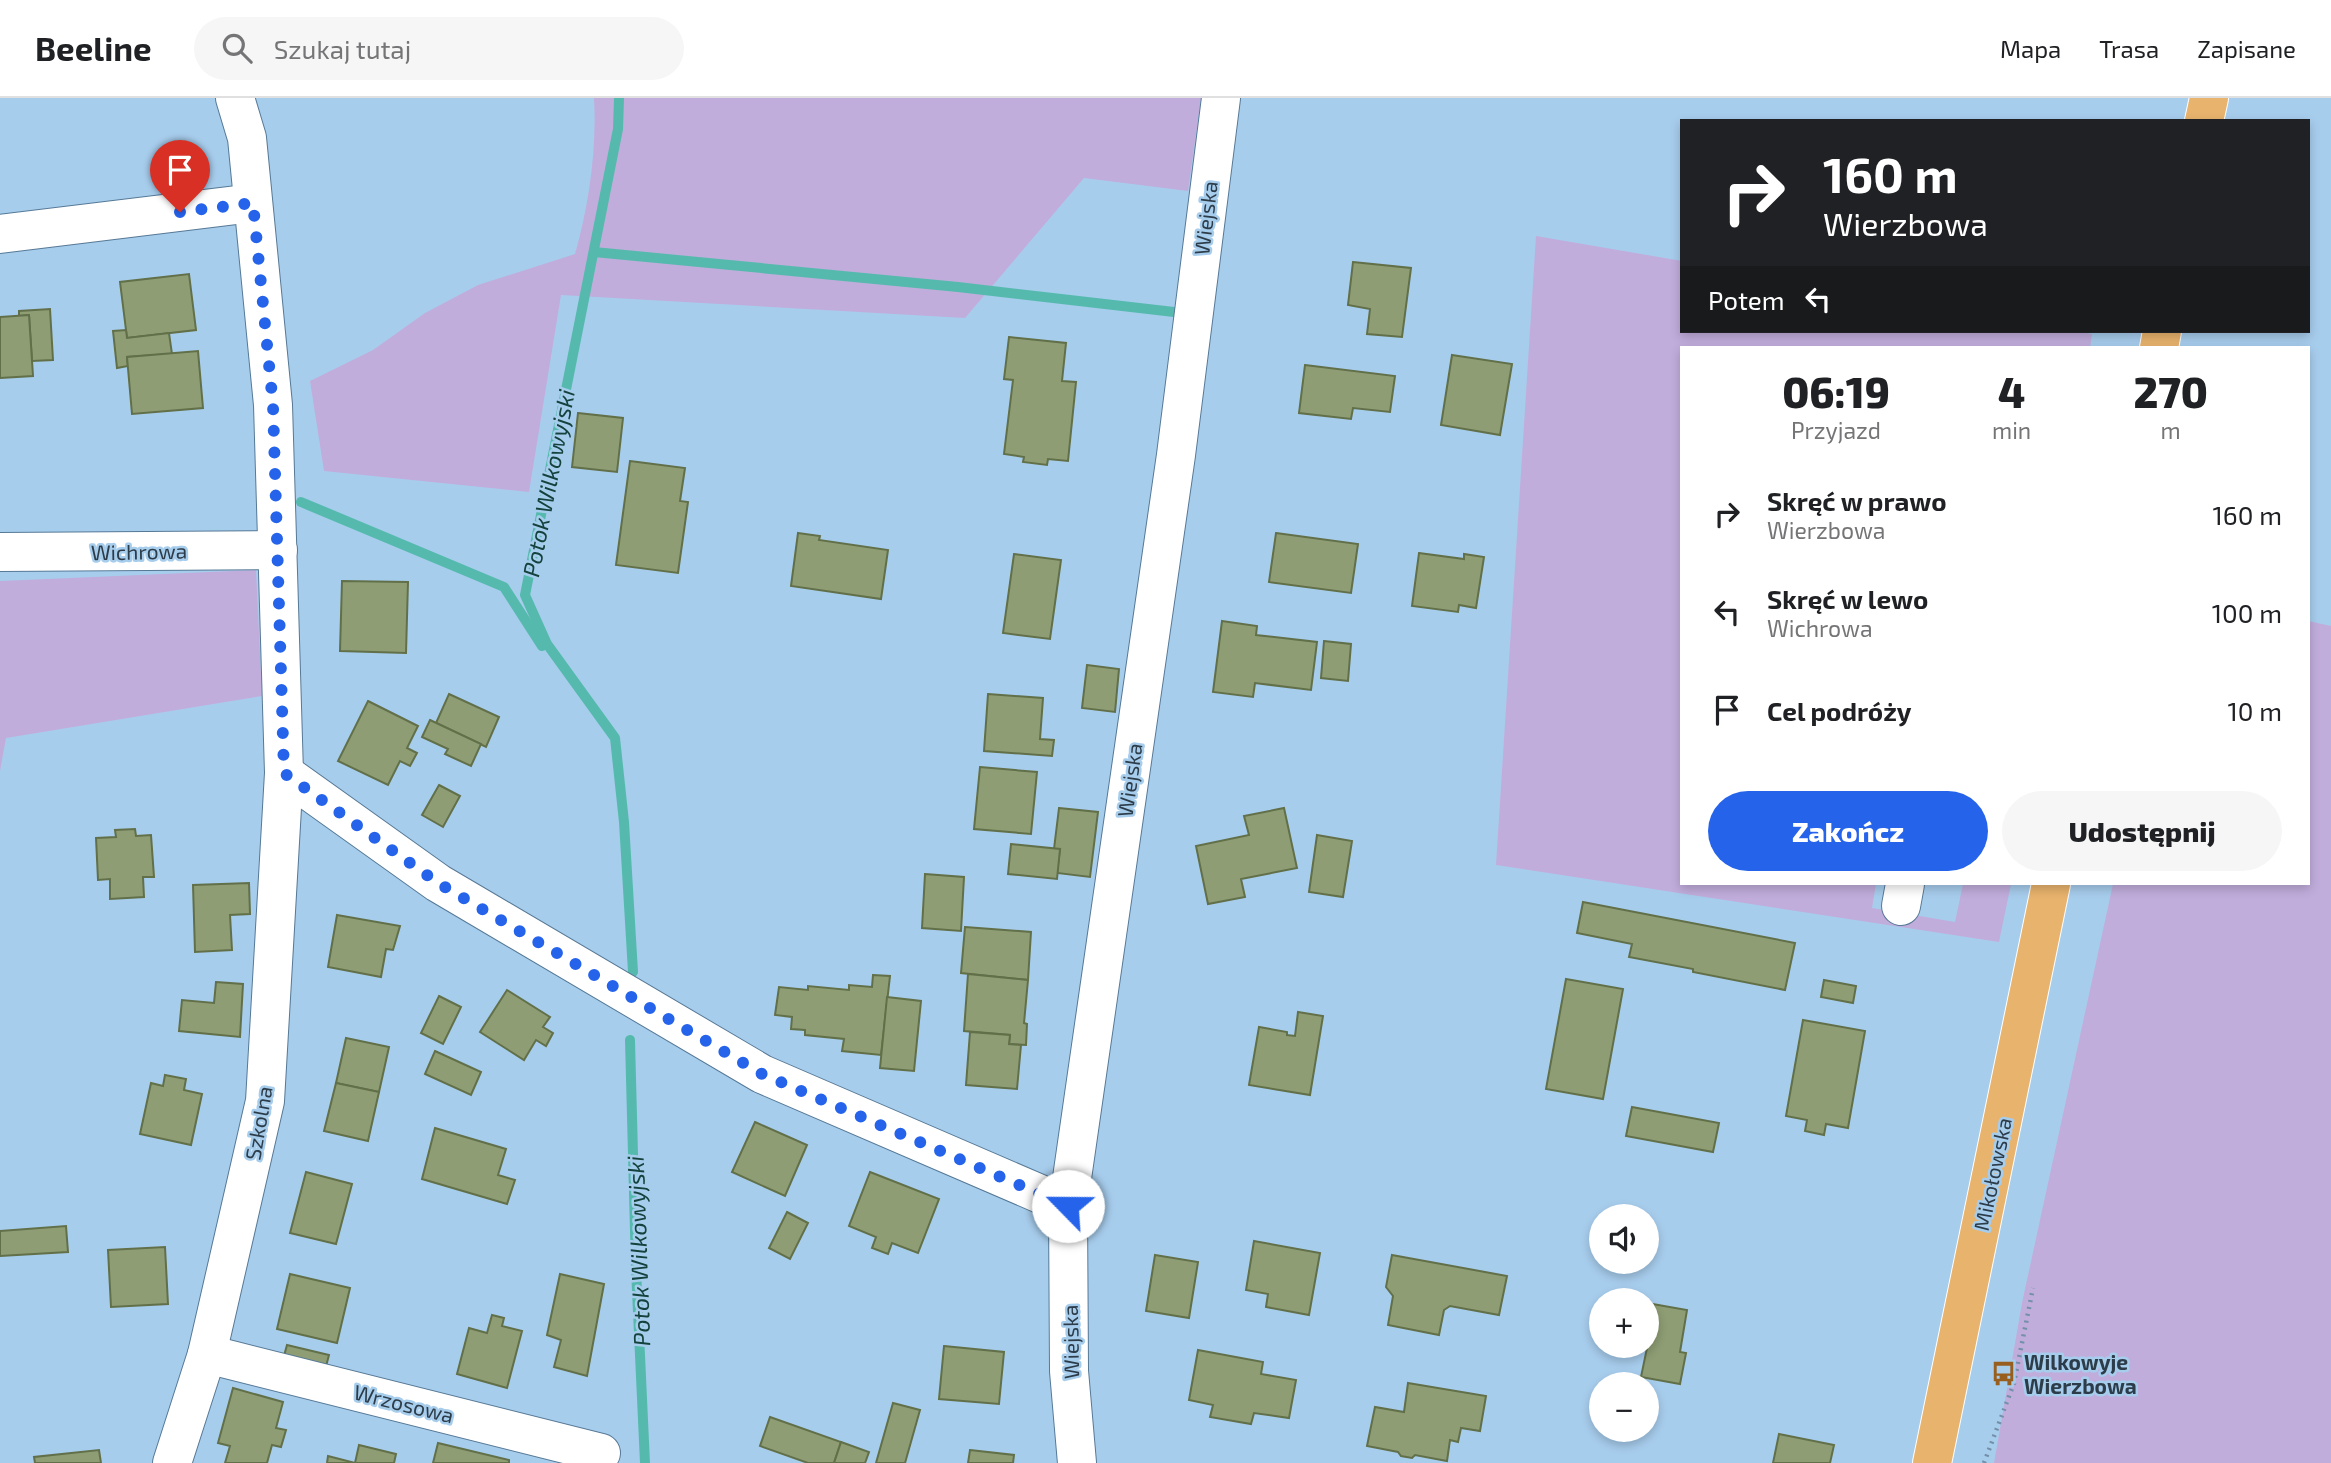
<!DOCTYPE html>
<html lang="pl">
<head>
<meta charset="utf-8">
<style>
  body { margin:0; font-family:"Exo 2",sans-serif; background:#f6f6f6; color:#202124; height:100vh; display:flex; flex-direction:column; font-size:26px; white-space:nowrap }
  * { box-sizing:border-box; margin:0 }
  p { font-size:23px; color:#757577 }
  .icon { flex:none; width:38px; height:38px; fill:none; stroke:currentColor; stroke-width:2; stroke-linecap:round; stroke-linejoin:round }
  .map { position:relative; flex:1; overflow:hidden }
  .sheet { position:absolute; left:1680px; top:248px; width:630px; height:539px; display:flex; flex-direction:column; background:#fff; border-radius:0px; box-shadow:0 4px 10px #0003 }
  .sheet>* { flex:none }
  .hud { position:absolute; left:1680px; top:21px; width:630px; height:214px; border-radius:0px; box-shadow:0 4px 10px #0003; background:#202124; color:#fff; overflow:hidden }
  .buttons { position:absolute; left:1589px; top:1106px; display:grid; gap:14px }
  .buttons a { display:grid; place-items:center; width:70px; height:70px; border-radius:50%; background:#fff; box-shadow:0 4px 10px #0003; font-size:35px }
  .pin { position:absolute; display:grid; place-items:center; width:60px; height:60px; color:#fff; margin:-72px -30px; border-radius:50% 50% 50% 0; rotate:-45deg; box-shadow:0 0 7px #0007 }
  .pin .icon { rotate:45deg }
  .me { position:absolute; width:77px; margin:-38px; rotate:293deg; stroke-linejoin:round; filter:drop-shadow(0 0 5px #0008) }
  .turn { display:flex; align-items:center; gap:24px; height:147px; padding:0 28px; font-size:32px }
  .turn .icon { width:91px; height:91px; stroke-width:2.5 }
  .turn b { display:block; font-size:49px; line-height:60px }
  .then { display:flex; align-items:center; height:66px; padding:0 28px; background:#0003; gap:14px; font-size:26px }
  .eta { display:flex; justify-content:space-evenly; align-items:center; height:119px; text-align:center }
  .eta b { font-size:42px; font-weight:800; line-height:49px }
  .button { display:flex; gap:14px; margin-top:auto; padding:14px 28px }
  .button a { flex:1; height:80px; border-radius:42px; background:#2563eb; color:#fff; font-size:28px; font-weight:800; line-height:80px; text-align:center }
  .button a+a { background:#f6f6f6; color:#202124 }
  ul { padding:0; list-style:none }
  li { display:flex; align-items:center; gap:21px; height:98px; padding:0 28px }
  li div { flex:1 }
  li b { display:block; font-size:26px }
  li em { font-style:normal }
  header { display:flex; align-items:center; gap:42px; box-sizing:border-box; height:98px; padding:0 35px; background:#fff; border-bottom:2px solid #e0e0e0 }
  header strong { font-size:33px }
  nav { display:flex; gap:38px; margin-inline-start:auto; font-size:24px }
  .search { width:490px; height:63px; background:#f6f6f6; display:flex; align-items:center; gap:18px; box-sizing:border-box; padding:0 24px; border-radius:38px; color:#757577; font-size:26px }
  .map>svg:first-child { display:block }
</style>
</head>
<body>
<header>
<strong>Beeline</strong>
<div class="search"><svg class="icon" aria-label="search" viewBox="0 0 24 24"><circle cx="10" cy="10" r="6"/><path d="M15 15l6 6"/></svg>Szukaj tutaj</div>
<nav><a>Mapa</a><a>Trasa</a><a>Zapisane</a></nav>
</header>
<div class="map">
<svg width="2331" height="1365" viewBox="0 0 2331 1365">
  <rect width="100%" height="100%" fill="#a7cded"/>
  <g fill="#c1addc">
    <path d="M594,0H1201L1188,93L1084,80L965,220L561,197L529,394L324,373L310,283L373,252L425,215L478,187L575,156C589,107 597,51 594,0Z"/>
    <path d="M1536,138L1682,163V233H2074L2092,236L2090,250H1682V786H1876L1872,810L1955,824L1963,786H2011L1999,844L1496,767Z"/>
    <path d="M256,472L262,598L6,640L0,673V483Z"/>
    <path d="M2308,523L2331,528V1365H1994L2022,1205L2113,786H2308Z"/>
  </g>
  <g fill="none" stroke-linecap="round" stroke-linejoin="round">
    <g stroke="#55baad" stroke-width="10">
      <path d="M619,0L618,31L525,497L547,546L615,640L624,724L633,874"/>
      <path d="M594,154L958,189L1174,214"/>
      <path d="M301,404L504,489L542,548"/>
      <path d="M630,942L636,1171L645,1365"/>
    </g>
  </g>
  <g fill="#8e9d74" stroke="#627049" stroke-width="2">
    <path d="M1353,164L1411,170L1402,239L1367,236L1370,211L1348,207Z"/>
    <path d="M189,176L196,232L127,240L120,184Z"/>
    <path d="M50,211L53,262L32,263L29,217L19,218V213Z"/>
    <path d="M29,217L33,278L0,280V219Z"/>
    <path d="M126,232L127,240L169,235L172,256L127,259L128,268L117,270L113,233Z"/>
    <path d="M1009,239L1066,245L1062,283L1076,284L1068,363L1048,361L1047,367L1023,364L1024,359L1004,356L1013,282L1004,281Z"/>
    <path d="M198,253L203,310L132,316L127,259Z"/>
    <path d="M1452,257L1512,266L1500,337L1441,327Z"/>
    <path d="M1305,267L1395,278L1390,314L1353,310L1351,321L1299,315Z"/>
    <path d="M578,315L623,320L617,374L572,369Z"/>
    <path d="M630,363L685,370L680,403L688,404L678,475L616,467Z"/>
    <path d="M798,435L820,438L819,442L888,452L881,501L791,488Z"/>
    <path d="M1276,435L1358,446L1351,495L1269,484Z"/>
    <path d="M1419,455L1464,461V456L1484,459L1476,510L1459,507L1458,514L1412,508Z"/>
    <path d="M1014,456L1061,462L1050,541L1003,535Z"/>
    <path d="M342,483L408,484L406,555L340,553Z"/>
    <path d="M1222,523L1257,528L1256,537L1317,544L1311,592L1255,585L1253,599L1213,594Z"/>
    <path d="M1324,543L1351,546L1348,583L1321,580Z"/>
    <path d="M1087,567L1119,571L1115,614L1082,610Z"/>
    <path d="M449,596L499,619L486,649L436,625Z"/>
    <path d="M988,596L1043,600L1040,641L1054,642L1052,658L984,653Z"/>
    <path d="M368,603L418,628L407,650L417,655L410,668L400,663L388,687L338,663Z"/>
    <path d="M430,622L481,646L471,668L445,656L448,651L422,639Z"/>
    <path d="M980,669L1037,674L1031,736L974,731Z"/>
    <path d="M439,687L460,698L443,729L422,717Z"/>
    <path d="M1059,710L1098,714L1090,779L1057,775L1060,751H1054Z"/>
    <path d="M1284,710L1297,770L1241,781L1245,799L1208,806L1196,748L1249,737L1244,718Z"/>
    <path d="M135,731L136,738L151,737L154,779H143L144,799L110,801V781L98,782L96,740L116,739L115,732Z"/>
    <path d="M1317,737L1352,743L1343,799L1309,794Z"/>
    <path d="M1011,746L1060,751L1057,781L1008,776Z"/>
    <path d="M925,776L964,779L961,833L922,830Z"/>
    <path d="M249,785L250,816L230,817L232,852L195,854L193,787Z"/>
    <path d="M1583,804L1795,845L1785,892L1693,874V871L1629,859L1632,846L1577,835Z"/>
    <path d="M337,817L400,828L393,852L386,851L381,879L328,869Z"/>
    <path d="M965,829L1031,834L1028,882L961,875Z"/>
    <path d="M968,876L1028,882L1024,925L1027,926L1026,947L1009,946L1010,937L964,933Z"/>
    <path d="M873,877L890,878L881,957L842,953L844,941L805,937V932L791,931L792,919L775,917L779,889L808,892V888L849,892V887L872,889Z"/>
    <path d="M1566,881L1623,891L1603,1001L1546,991Z"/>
    <path d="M1824,882L1856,888L1853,905L1821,899Z"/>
    <path d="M216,884L243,886L240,939L179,933L182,902L214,905Z"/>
    <path d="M507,892L550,919L543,929L553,935L546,948L536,942L524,962L480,934Z"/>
    <path d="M439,898L461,909L443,946L421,935Z"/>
    <path d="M887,899L921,903L914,973L880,970Z"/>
    <path d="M1298,914L1323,918L1310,997L1249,987L1259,929L1287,934V937L1295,938Z"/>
    <path d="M1803,922L1865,933L1848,1030L1826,1026L1824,1037L1805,1033L1807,1022L1786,1018Z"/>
    <path d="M970,934L1010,937L1009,946L1021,947L1017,991L966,987Z"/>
    <path d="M346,940L389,949L379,994L336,985Z"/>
    <path d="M435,953L481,974L471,997L425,976Z"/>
    <path d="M165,977L186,981L184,992L202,996L191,1047L140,1036L151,985L163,988Z"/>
    <path d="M336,985L379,994L368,1043L324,1033Z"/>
    <path d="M1632,1009L1719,1025L1713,1054L1626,1038Z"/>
    <path d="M755,1024L807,1047L785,1098L732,1074Z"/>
    <path d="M435,1030L506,1051L498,1077L515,1082L507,1106L422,1081Z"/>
    <path d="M306,1074L352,1086L336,1146L290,1135Z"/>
    <path d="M870,1074L939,1101L918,1155L892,1145L888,1156L872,1150L876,1139L849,1128Z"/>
    <path d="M787,1114L808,1125L790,1161L769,1150Z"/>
    <path d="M66,1128L68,1154L0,1158V1133Z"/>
    <path d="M1254,1143L1320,1155L1309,1217L1266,1209L1268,1196L1246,1192Z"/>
    <path d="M165,1149L168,1206L111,1209L108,1152Z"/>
    <path d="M1155,1157L1198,1164L1189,1220L1146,1213Z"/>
    <path d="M1392,1157L1507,1178L1499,1217L1450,1208L1444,1212L1439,1237L1388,1227L1393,1198L1386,1189Z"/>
    <path d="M290,1176L350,1190L337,1245L277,1231Z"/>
    <path d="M560,1176L604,1186L587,1278L554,1269L561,1242L547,1237Z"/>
    <path d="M1647,1205L1687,1212L1680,1254L1686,1255L1680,1286L1641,1279L1647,1250L1634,1248H1647Z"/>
    <path d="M492,1217L504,1220L502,1228L522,1233L507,1290L457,1276L469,1230L487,1235Z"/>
    <path d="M287,1247L329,1257L324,1276L282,1265Z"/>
    <path d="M944,1248L1004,1254L999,1306L939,1301Z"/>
    <path d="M1198,1252L1263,1264L1261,1276L1296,1282L1289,1320L1254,1315L1251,1326L1210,1319L1213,1307L1189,1302Z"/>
    <path d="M1408,1285L1486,1298L1480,1333L1461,1330L1458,1344L1450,1342L1447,1363L1415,1357L1412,1360L1401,1358L1398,1354L1367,1348L1375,1309L1404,1314Z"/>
    <path d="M233,1290L283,1304L276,1330L286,1332L281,1349L272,1347L267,1365H225L230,1348L218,1345Z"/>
    <path d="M893,1305L920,1312L905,1365H876Z"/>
    <path d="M770,1319L841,1344L834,1365H808L760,1348Z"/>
    <path d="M1779,1336L1834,1347L1830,1365H1773Z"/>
    <path d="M841,1344L869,1354L865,1365H834Z"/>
    <path d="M438,1345L509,1362V1365H433Z"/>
    <path d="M359,1347L396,1356L394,1365H327L328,1358L355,1365Z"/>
    <path d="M99,1352L101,1365H35L34,1359Z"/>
    <path d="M970,1352L1014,1357L1013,1365H968Z"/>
  </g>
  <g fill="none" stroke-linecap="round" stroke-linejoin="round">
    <defs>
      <g id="minor">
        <path d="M0,136L253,105"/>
        <path d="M0,454L278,452"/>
        <path d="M284,675L438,785L762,976L1068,1108"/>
        <path d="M1901,808L1905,786"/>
        <path d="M207,1256L601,1355"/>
        <path d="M172,1365L207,1256L265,1003L284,675L273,307L247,40L235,0"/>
        <path d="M1077,1365L1069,1273L1068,1108L1176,357L1221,0"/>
      </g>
      <g id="major">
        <path d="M2204,23L2209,0"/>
        <path d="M2159,250L2162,233"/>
        <path d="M1932,1365L2051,786"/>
      </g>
    </defs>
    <use href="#minor" stroke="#567996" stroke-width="40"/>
    <use href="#major" stroke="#fff" stroke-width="40"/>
    <path stroke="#7490a9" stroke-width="4.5" stroke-dasharray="2 5" stroke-linecap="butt" d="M1984,1365L2014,1285L2033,1190"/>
    <use href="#minor" stroke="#fff" stroke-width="38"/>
    <use href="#major" stroke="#e8b36d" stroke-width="38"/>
  </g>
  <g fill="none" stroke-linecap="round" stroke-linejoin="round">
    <path stroke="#2563eb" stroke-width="12" stroke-dasharray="0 21.6" d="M180,114L253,105L273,307L284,675L438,785L762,976L1068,1108"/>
  </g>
  <defs>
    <symbol id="bus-bare" viewBox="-9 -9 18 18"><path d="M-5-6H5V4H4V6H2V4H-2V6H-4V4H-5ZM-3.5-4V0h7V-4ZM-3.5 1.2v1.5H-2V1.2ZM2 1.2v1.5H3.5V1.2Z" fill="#985e1d" stroke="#a7cded" stroke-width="2.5" paint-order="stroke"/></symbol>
  </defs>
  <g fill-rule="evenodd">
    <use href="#bus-bare" x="1986" y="1258" width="35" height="35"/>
  </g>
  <g text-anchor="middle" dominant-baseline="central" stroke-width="5" stroke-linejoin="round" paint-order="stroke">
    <g font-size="21" fill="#2d3c49" stroke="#a7cded">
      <text transform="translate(1205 120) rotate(-83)">Wiejska</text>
      <text transform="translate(139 453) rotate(-1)">Wichrowa</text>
      <text transform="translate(1129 682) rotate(-82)">Wiejska</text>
      <text transform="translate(258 1025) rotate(-80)">Szkolna</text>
      <text transform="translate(1992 1076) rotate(-78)">Mikołowska</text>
      <text transform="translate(1070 1244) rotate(-91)">Wiejska</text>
      <text transform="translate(404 1305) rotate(14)">Wrzosowa</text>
    </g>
    <g font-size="21" font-weight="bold" fill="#2d3c49" stroke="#a7cded" text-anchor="start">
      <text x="2024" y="1263">Wilkowyje<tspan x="2024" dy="24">Wierzbowa</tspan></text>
    </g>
    <g font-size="23" font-style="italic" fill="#14423d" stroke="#a7cded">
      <text transform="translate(548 385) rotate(-79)">Potok Wilkowyjski</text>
      <text transform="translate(638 1153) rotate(-92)">Potok Wilkowyjski</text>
    </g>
  </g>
</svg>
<div class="buttons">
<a><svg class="icon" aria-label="sound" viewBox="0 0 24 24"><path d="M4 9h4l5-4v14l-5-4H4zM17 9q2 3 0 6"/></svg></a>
<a>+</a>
<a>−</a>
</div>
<div class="pin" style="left:180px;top:114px;background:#d93025"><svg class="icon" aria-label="arrive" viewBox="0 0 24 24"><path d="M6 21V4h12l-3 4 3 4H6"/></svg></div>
<svg class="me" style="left:1068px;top:1108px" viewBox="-20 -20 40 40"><circle r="19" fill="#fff"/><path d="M0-13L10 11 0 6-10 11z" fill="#2563eb"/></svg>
<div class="hud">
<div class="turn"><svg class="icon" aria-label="right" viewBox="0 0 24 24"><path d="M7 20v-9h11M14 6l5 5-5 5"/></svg><div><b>160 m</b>Wierzbowa</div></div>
<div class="then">Potem<svg class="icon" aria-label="left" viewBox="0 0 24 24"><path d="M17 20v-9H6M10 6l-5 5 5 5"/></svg></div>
</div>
<section class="sheet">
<div class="eta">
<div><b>06:19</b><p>Przyjazd</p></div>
<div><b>4</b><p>min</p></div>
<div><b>270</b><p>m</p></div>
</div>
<ul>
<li><svg class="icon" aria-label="right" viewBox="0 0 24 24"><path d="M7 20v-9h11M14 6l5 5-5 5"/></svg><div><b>Skręć w prawo</b><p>Wierzbowa</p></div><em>160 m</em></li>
<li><svg class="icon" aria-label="left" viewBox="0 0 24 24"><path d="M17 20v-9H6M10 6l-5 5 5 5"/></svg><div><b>Skręć w lewo</b><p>Wichrowa</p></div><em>100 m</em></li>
<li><svg class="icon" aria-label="arrive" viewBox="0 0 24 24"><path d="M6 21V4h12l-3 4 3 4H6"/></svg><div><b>Cel podróży</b></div><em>10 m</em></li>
</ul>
<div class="button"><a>Zakończ</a><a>Udostępnij</a></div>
</section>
</div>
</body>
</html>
